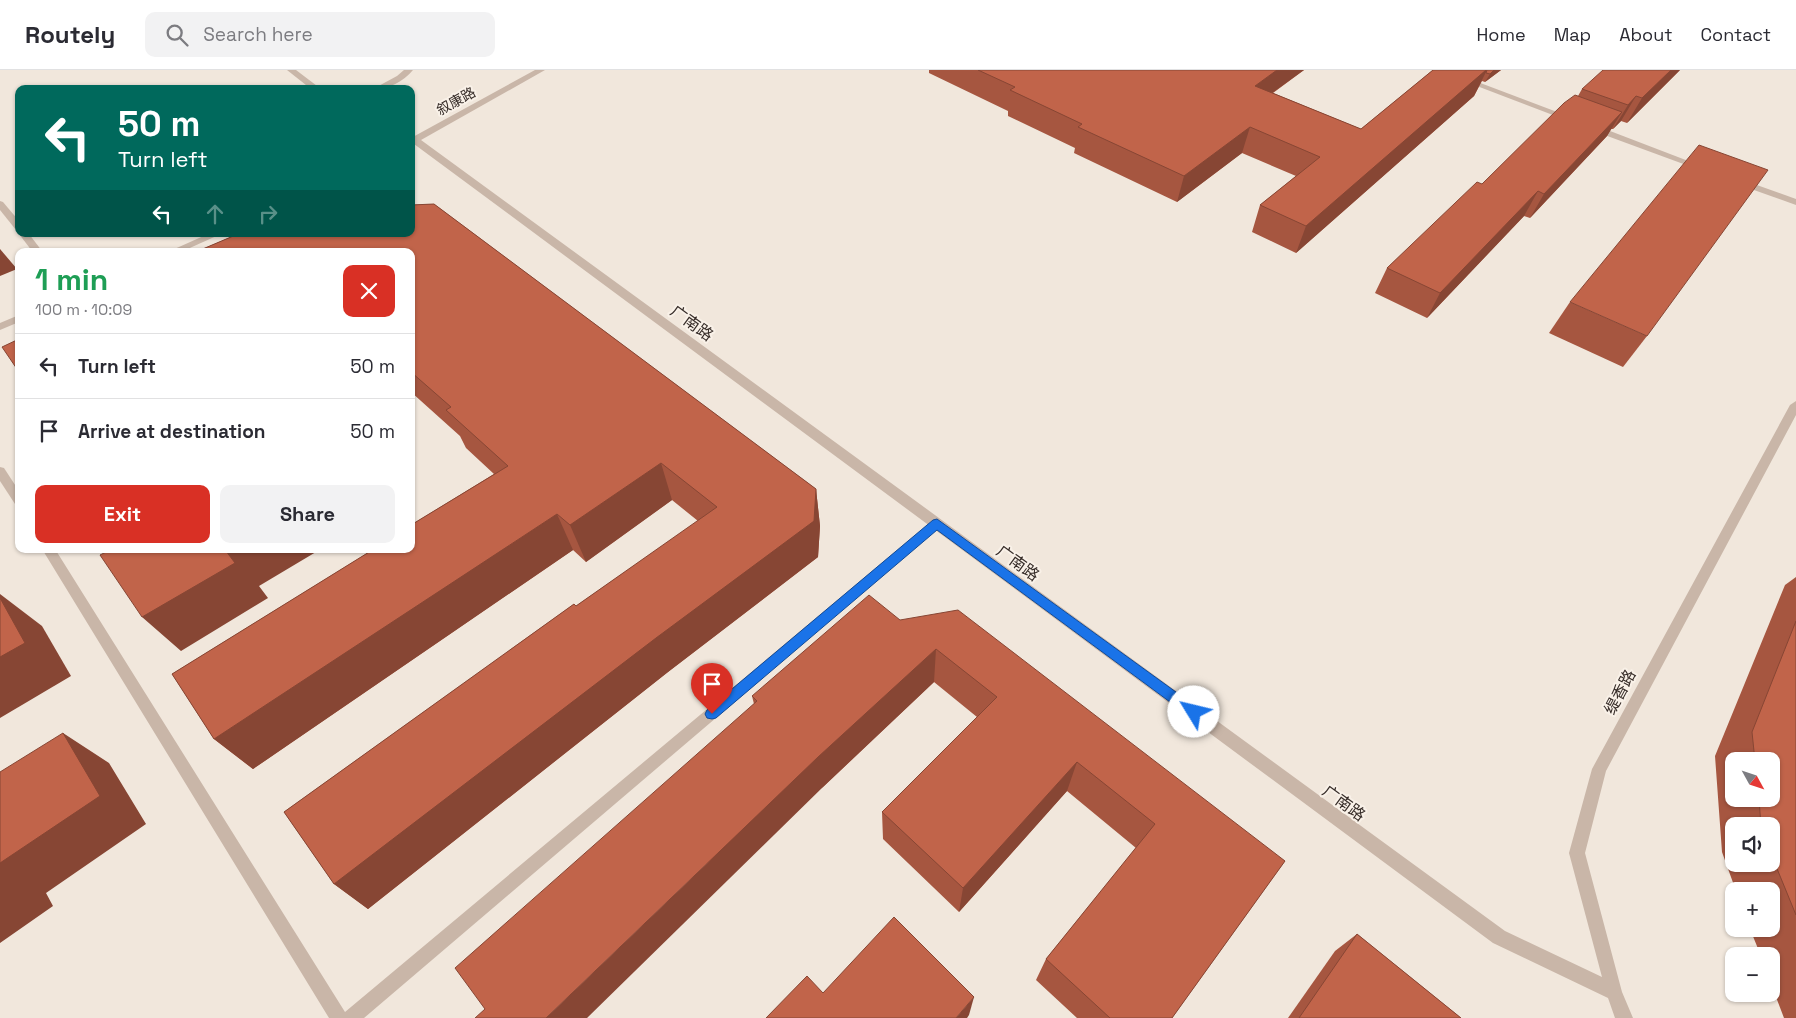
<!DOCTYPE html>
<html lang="en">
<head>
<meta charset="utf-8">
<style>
  body { margin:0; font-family:"Space Grotesk","Noto Sans SC",sans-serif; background:#f2f2f3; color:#2b2b33; height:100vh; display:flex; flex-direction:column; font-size:19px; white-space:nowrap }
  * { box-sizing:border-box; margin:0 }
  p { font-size:16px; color:#7c7c81 }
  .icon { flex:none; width:28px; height:28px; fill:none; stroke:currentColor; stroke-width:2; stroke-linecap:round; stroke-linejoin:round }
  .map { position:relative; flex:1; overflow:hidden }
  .details { position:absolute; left:15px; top:178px; width:400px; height:305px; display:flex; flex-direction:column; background:#fff; border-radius:10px; box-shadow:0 1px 4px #0004 }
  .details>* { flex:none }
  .top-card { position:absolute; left:15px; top:15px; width:400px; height:152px; border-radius:10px; box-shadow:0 1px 4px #0004; background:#00695c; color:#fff; overflow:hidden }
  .needle { width:32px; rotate:130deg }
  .tools { position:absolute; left:1725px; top:682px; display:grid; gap:10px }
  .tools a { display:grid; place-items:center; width:55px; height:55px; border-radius:10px; background:#fff; box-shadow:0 1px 4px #0004; font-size:25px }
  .pin { position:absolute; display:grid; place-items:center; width:42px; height:42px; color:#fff; margin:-51px -21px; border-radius:50% 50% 50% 0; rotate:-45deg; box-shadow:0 0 5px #0007 }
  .pin .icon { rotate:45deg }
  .me { position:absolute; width:55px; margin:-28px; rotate:306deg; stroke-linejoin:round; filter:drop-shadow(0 0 4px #0008) }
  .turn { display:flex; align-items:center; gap:18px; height:105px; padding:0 20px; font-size:22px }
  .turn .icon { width:65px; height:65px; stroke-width:2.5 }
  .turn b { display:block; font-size:35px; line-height:42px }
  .lanes { display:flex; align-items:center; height:48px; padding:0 20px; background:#0003; justify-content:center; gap:25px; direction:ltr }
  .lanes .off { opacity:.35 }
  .round { display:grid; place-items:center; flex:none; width:52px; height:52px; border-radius:10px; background:#f2f2f3 }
  .head { display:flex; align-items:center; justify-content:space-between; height:85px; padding:0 20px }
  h1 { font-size:30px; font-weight:600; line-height:38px; color:#1e9e55 }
  .action { display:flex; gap:10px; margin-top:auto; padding:10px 20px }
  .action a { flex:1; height:58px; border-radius:10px; background:#d93025; color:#fff; font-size:20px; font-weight:600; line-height:58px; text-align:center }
  .action a+a { background:#f2f2f3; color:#2b2b33 }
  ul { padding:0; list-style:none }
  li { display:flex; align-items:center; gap:15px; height:65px; padding:0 20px; border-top:1px solid #e1e1e2 }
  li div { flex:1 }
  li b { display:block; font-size:19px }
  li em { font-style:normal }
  header { display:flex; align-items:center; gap:30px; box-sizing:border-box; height:70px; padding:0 25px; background:#fff; border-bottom:1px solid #e1e1e2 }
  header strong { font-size:24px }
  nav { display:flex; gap:28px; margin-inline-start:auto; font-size:18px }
  .search { width:350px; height:45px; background:#f2f2f3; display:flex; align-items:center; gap:12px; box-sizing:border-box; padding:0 18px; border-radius:10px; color:#7c7c81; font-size:19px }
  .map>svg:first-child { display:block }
</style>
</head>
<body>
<header>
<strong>Routely</strong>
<div class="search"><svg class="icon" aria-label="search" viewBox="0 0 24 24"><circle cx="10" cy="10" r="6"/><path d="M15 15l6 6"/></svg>Search here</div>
<nav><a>Home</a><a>Map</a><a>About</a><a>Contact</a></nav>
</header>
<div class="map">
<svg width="1796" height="948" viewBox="0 0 1796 948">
  <rect width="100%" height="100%" fill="#f1e7dc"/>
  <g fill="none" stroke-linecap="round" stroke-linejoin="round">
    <g fill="#c9b6a8" fill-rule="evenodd">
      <path d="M287,0H296L321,19H311Z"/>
      <path d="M404,0H413C403,12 389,19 373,19L397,6Z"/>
      <path d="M0,397L4,398L19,421V436L15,434L0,411Z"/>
      <path d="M937,448L941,450L943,453L941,456L364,948H329L42,479H55L345,942L933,450Z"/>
    </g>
    <g fill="#c9b6a8" fill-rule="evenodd">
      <path d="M535,0H545L421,70L1505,861L1602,907L1569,783L1592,699L1790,335L1796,331V345L1606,701L1585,783L1622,922L1633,948H1615L1608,928L1493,873L414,74L411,75V68Z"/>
      <path d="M1435,0H1446L1573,48L1566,50Z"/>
      <path d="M1591,56H1597L1704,97L1700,100L1697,99L1591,60Z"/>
      <path d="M1740,109L1796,129V135L1737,114V110Z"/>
      <path d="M0,131L3,132L19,151V161L16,160L0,140Z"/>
      <path d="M19,164H29L42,181H32Z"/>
      <path d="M208,164H221L183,181H170Z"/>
      <path d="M19,245V252L0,260V253Z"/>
    </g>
  </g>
  <g fill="#a65640" fill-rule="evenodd">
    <path d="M929,0H1304L1273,23L1361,59L1433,0H1501L1485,12L1482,11L1474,26L1296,183L1252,162L1260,135L1296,106L1242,83L1177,132L1074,83L1075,78L1008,46V41L929,3Z"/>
    <path d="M1680,0L1627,53L1621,51L1613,59H1611L1607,66L1530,148L1524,146L1427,248L1375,223L1387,198L1482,114L1578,26L1582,19Z"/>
    <path d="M434,134L816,419L820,456L818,487L668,602L368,839L334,814L284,742L574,534L576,536L698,451L672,430L586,492L573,480L253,699L214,669L172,604L374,479H411V455L494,404L466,378L460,366L411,322V181H198L238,164H411V135Z"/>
    <path d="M1570,232L1647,266L1623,297L1549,263Z"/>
    <path d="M1796,507V948H1784L1771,914V886H1761L1750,859H1771V821H1736L1722,782L1715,686L1785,515ZM1734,691H1771V729H1734ZM1734,756H1771V794H1734Z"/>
    <path d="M900,550L1285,791L1172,948H1077L1036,910L1046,889L1136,778L1067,721L959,842L883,769L882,742L977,647L934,612L823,717L485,939L754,634L752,626Z"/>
    <path d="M1357,864L1461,948H1288L1335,881Z"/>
  </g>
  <g fill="#874634">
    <path d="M1277,0H1304L1247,41L1255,16Z"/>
    <path d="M1482,0H1487L1474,26L1296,183L1306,156Z"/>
    <path d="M1494,0H1501L1485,12L1490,4Z"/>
    <path d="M1671,0H1680L1627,53L1642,28Z"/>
    <path d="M1636,26L1621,51L1613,59L1628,35Z"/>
    <path d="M1622,42L1607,66L1530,148L1544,124Z"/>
    <path d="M1250,57L1242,83L1177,132L1184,106Z"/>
    <path d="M1538,121L1524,146L1427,248L1440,223Z"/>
    <path d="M96,164H103L97,166Z"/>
    <path d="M0,179L17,199L0,206Z"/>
    <path d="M661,393L672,430L586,492L570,455Z"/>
    <path d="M816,419L820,456L818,487L668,602L368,839L334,814Z"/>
    <path d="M557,444L573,480L253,699L214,669Z"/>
    <path d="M229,479H321L259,516L268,528L181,581L142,547Z"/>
    <path d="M0,524L42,556L71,606L0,648Z"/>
    <path d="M936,579L934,612L823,717L587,948H546L818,687Z"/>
    <path d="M63,663L109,693L146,754L46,823L53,836L0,873V793Z"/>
    <path d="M1077,692L1067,721L959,842L963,818Z"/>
    <path d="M974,927L969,945L967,948H956Z"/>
  </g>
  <g fill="#c1644a" stroke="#874634">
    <path d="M978,0H1277L1255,16L1361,59L1433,0H1486L1306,156L1260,135L1320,87L1250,57L1184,106L1078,57L1082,54L1010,20L1015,17Z"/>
    <path d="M1487,0H1494L1490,4L1486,3Z"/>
    <path d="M1603,0H1671L1642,28L1636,26L1628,35L1582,19Z"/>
    <path d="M1575,25L1622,42L1544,124L1538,121L1440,223L1387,198L1477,112L1482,114L1564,33Z"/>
    <path d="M1699,75L1768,100L1647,266L1570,232Z"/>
    <path d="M434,134L816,419L814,451L656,568L334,814L284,742L574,534L576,536L717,437L661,393L570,455L557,444L214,669L172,604L374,479H411V455L508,396L446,340L451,337L411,302V181H313L312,180L309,181H198L238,164H411V135Z"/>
    <path d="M19,269V302L2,277Z"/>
    <path d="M112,479H229L226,481L235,493L142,547L100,485Z"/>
    <path d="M869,525L900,550L958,540L1285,791L1172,948H1110L1046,889L1155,754L1077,692L963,818L882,742L997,627L936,579L818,687L546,948H475L485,939L455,898L757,631L752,626Z"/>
    <path d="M0,528L25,573L0,587Z"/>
    <path d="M1796,551V845L1771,784V756H1761L1759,729H1771V691H1755L1752,662Z"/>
    <path d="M63,663L100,726L0,793V702Z"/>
    <path d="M894,847L974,927L956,948H766L807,906L823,923Z"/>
    <path d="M1357,864L1461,948H1299Z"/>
  </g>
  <path fill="#1a73e8" stroke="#114b97" d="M937,449L1198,638L1200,642L1198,646L1194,648L1189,646L937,460L716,648L712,649L707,648L705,644L707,640L933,450Z"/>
  <g text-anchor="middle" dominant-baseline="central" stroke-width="4" stroke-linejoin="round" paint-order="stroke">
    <g font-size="14" fill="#362c28" stroke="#f9f1e8">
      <text transform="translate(456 31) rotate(-29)">叙康路</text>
    </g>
    <g font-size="16" fill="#362c28" stroke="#f9f1e8">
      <text transform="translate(692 253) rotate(36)">广南路</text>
      <text transform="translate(1018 493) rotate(36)">广南路</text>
      <text transform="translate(1620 622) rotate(-62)">缇香路</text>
      <text transform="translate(1344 733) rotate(36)">广南路</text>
    </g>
  </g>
</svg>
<div class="tools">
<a><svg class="needle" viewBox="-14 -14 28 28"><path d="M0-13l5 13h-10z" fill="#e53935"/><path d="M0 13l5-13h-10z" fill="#7c7c81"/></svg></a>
<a><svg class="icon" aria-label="sound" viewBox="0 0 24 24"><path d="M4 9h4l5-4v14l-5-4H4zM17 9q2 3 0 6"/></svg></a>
<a>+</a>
<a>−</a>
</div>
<div class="pin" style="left:712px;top:644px;background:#d93025"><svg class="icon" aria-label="arrive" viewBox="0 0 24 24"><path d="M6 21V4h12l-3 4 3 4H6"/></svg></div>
<svg class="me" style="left:1194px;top:642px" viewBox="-20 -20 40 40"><circle r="19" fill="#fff"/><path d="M0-13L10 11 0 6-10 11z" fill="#1a73e8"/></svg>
<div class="top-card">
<div class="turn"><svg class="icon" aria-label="left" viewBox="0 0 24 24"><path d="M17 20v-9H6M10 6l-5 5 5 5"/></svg><div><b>50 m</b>Turn left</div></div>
<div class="lanes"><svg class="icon" aria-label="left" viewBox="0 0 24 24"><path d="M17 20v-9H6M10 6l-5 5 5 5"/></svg><svg class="icon off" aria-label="ahead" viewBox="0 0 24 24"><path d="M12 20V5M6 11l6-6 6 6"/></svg><svg class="icon off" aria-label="right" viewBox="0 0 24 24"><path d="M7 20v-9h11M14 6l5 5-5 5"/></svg></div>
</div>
<section class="details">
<div class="head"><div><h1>1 min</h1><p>100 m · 10:09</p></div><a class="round" style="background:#d93025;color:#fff"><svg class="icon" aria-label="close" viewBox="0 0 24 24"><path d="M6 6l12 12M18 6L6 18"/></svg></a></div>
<ul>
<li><svg class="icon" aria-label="left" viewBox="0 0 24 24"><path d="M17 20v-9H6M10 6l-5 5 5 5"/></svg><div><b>Turn left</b></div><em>50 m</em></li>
<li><svg class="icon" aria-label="arrive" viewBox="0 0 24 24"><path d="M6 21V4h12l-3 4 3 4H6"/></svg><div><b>Arrive at destination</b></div><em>50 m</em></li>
</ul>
<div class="action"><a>Exit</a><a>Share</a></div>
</section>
</div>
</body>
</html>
